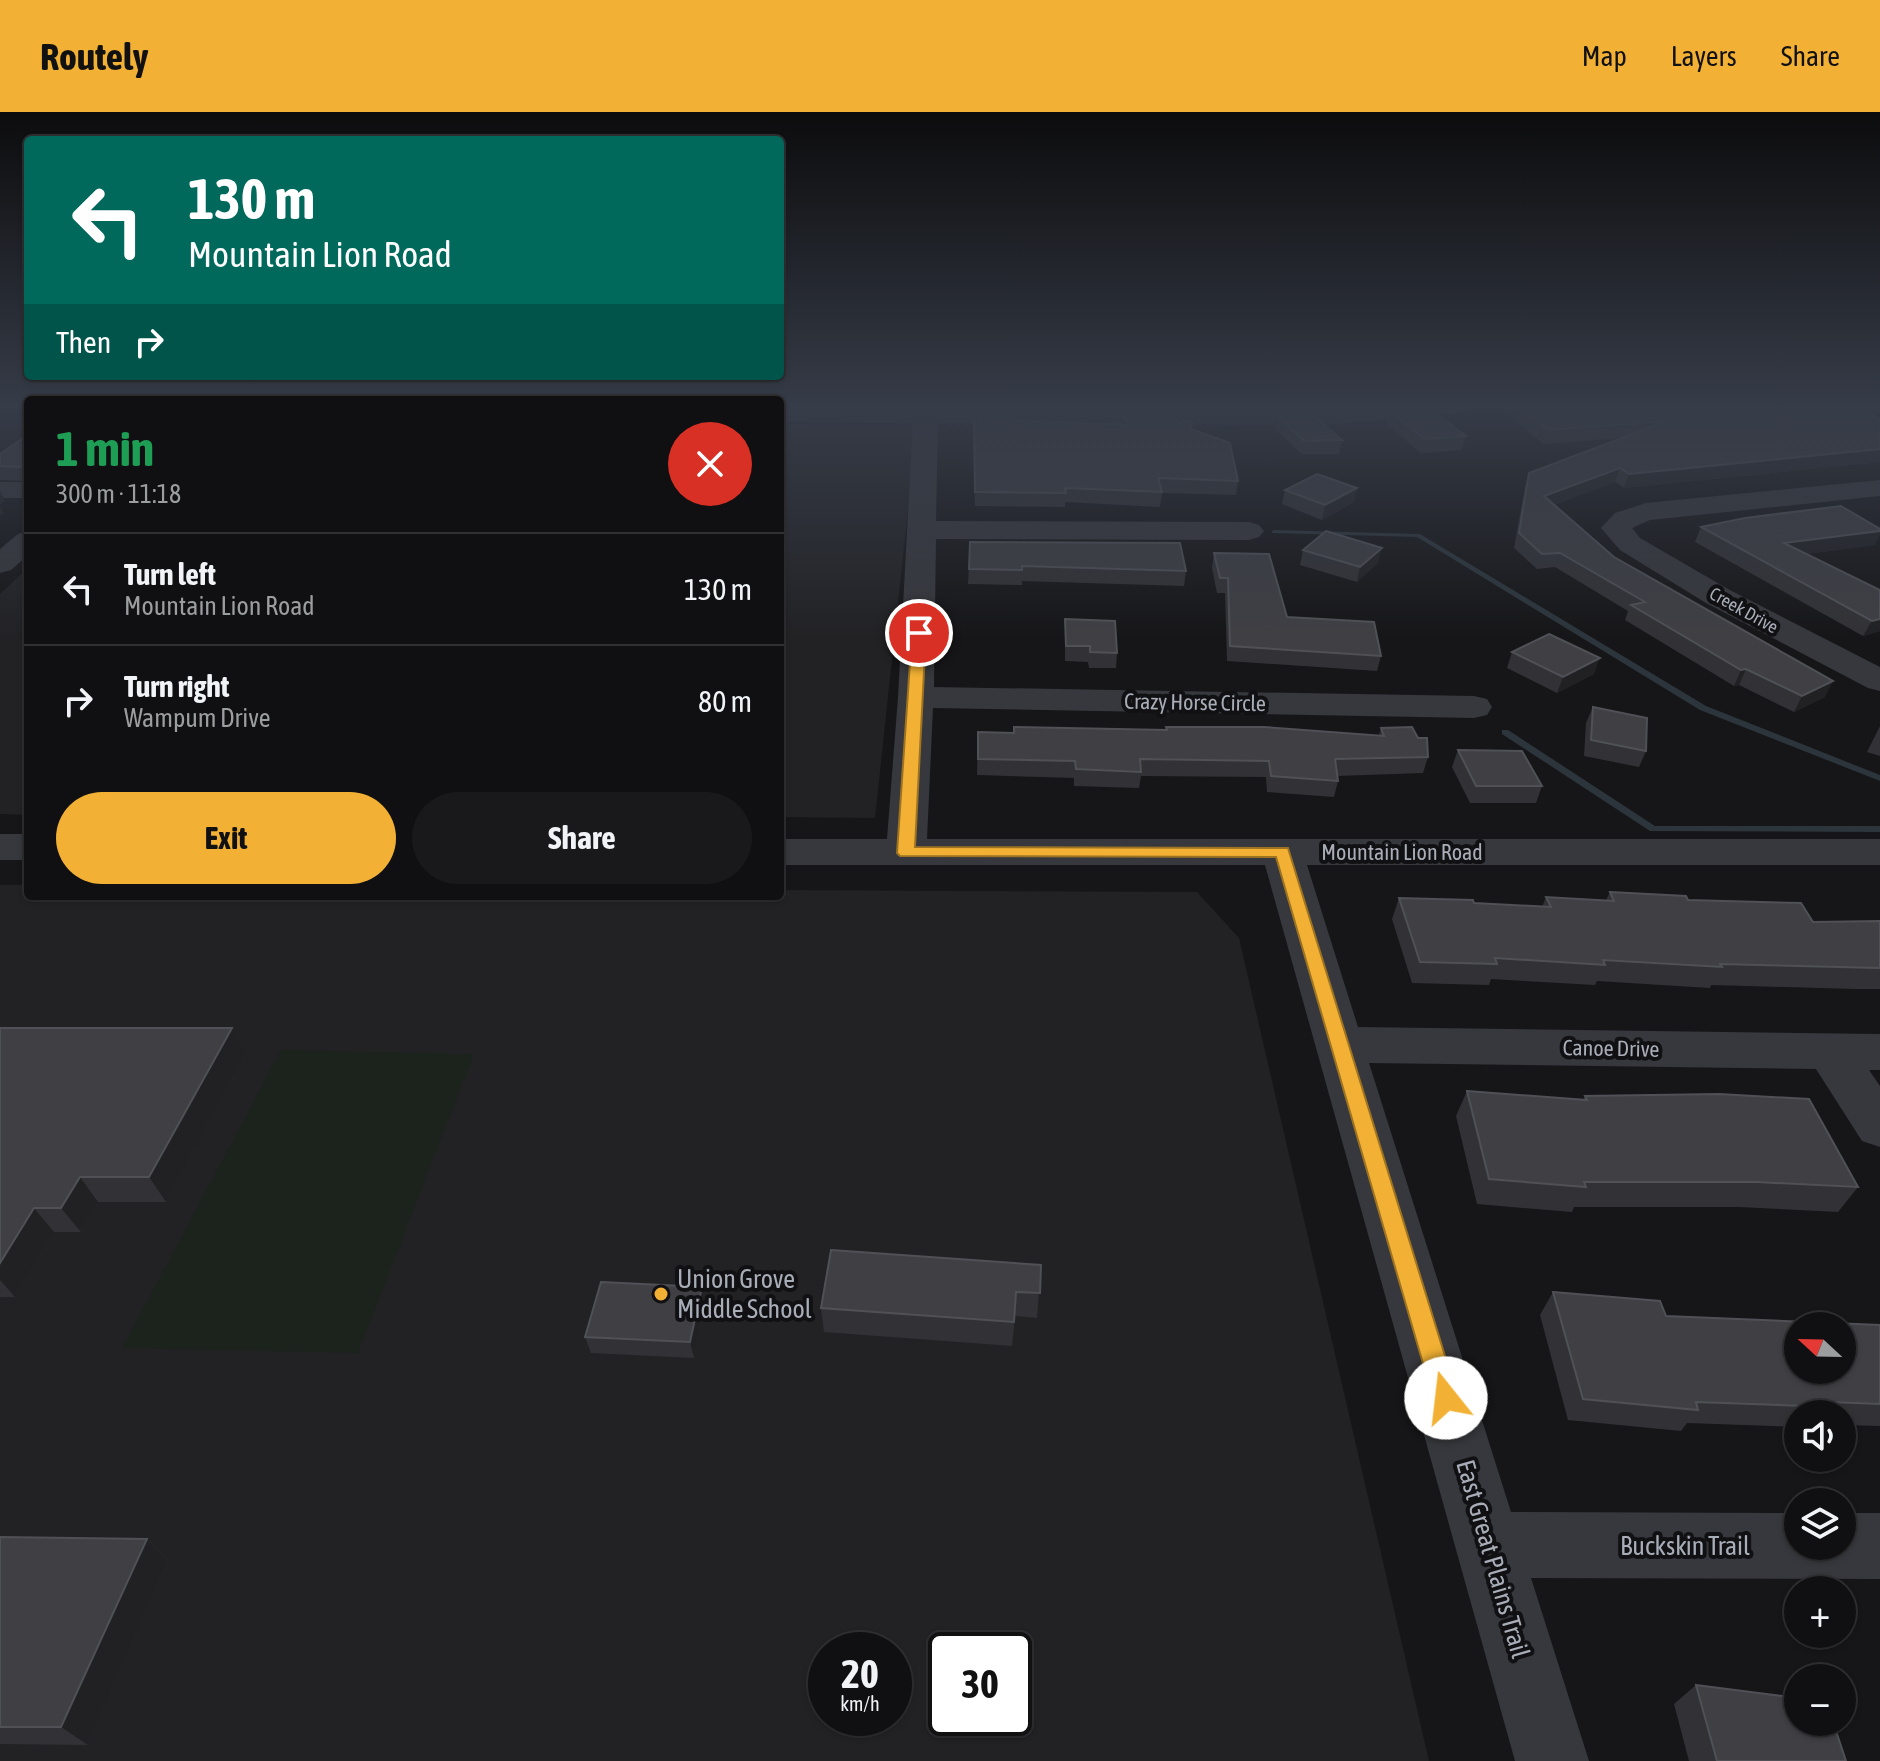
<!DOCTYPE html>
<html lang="en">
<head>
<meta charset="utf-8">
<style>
  body { margin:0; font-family:"Asap Condensed",sans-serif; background:#19191b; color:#f1f3f6; height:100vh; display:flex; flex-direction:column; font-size:30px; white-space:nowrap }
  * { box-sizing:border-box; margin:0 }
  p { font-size:26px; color:#9c9d9f }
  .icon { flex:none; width:44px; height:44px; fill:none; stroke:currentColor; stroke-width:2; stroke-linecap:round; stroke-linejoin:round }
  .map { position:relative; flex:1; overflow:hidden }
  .sheet { position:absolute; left:24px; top:284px; width:760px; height:504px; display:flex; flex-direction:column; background:#101012; border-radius:8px; box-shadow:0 2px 6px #0004,0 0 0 2px #303032 }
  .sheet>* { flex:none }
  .hud { position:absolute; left:24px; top:24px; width:760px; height:244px; border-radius:8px; box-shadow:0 2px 6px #0004,0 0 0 2px #303032; background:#00695c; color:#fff; overflow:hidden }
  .needle { width:52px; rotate:292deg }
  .tools { position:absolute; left:1784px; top:1200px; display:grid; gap:16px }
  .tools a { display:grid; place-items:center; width:72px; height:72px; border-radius:50%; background:#101012; box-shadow:0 2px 6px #0004,0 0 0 2px #303032; font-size:40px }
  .speed { position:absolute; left:808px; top:1520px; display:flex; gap:16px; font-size:40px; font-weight:700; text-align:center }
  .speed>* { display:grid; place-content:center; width:104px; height:104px; border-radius:50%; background:#101012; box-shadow:0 2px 6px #0004,0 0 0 2px #303032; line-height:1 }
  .speed small { font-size:20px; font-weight:400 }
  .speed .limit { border:4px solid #111; border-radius:12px; background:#fff; color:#111 }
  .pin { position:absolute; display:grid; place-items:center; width:68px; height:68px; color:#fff; margin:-34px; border:4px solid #fff; border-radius:50%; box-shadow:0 2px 8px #0007 }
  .me { position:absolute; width:88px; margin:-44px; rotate:344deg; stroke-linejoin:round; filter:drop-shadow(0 0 6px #0008) }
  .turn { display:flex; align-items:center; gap:28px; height:168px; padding:0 32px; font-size:36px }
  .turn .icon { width:104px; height:104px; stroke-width:2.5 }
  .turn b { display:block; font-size:56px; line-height:68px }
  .then { display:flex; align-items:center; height:76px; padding:0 32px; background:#0003; gap:16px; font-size:30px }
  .round { display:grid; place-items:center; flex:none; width:84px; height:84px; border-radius:42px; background:#19191b }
  .headline { display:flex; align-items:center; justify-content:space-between; height:136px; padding:0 32px }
  h1 { font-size:48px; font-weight:700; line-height:60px; color:#1e9e55 }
  .primary-button { display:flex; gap:16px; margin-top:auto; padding:16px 32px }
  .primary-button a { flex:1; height:92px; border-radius:48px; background:#f2b134; color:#111; font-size:32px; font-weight:700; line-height:92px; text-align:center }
  .primary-button a+a { background:#19191b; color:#f1f3f6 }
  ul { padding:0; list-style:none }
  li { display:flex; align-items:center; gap:24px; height:112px; padding:0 32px; border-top:2px solid #303032 }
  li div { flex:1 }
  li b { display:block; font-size:30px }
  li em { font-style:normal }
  header { display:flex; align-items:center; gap:48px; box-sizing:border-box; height:112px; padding:0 40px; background:#f2b134; color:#111 }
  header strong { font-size:38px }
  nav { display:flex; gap:44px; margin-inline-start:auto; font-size:28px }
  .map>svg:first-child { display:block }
</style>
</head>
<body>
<header>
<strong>Routely</strong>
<nav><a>Map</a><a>Layers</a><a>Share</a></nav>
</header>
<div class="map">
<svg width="1880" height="1649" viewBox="0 0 1880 1649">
  <rect width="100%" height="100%" fill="#161618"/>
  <g fill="#222225" fill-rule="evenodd">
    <path d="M780,312L917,313L875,706L780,705Z"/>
    <path d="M28,456V703L0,702V482Z"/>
    <path d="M0,773H28V784H780V778L1197,780L1239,826L1429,1649H0ZM826,1538H894V1606H826ZM946,1538H1014V1606H946Z"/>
  </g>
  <path fill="#1c231d" d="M281,938L474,942L358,1241L122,1236Z"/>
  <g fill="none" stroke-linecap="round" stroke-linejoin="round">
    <g fill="#2c353c" fill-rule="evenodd">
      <path d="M1274,418L1420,422L1706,594L1880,663V669L1700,598L1417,425L1272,421V419Z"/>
      <path d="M1502,618H1508L1655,714H1880V720L1650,719L1502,622Z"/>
    </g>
    <g fill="#37383d" fill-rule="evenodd">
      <path d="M1354,295H1469L1466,300L1457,302L1322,313L938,311L936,409L1249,410L1259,413L1264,419L1259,425L1249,428L936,427L934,575L1474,584L1487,587L1492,595L1487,603L1474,606L933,596L927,727H1880V753H1307L1358,915L1880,922V958H1869L1880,974V1035L1862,1029L1816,957L1369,951L1511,1400L1798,1401V1434H1842V1401H1880V1467L1531,1466L1589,1649H1515L1265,753H780V727H887L898,585L913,311L780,310V296Z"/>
      <path d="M1880,368V384L1650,408L1632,416L1640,426L1728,477L1880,555V579L1868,576L1706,491L1620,438L1601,416L1615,401L1646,391Z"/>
      <rect x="0" y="370" width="28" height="16"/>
      <path d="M28,419V443L11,458L0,461V437L18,422Z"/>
      <rect x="0" y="722" width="28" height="26"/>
    </g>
  </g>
  <g fill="#323236">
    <path d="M1497,295H1864L1863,296L1880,308V350L1624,376L1615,370L1554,393L1614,445L1825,585L1794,600L1739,573L1734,574L1625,508L1628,499L1555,455L1537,457L1514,436L1525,375L1529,361L1624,326L1544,332Z"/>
    <path d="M1388,298L1466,324L1462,338L1421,341L1385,311Z"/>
    <path d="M979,301L1016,309L1120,312L1121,302L1179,310L1191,317L1238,369L1236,383L1162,381L1160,395L1065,390V395L975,394L973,323L979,310Z"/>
    <path d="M1276,302L1342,328L1339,342H1302L1274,316Z"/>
    <path d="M28,323V369L0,368V342Z"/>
    <path d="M1357,376L1354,390L1322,408L1282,392L1285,378Z"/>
    <path d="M1701,415L1875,433L1806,442L1880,478V519L1863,524L1695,430Z"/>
    <path d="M970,430L1186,459L1184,474L1022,469V473L968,472Z"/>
    <path d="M1303,438L1378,451L1357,470L1300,453Z"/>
    <path d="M1214,441L1287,505L1381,544L1377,559L1227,549L1225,481H1217L1212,456Z"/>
    <path d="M1065,507L1117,541L1116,556H1089L1088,550L1065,549Z"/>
    <path d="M1512,540L1594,562L1557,581L1507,556Z"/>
    <path d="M1593,595L1646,639L1639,655L1584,644L1586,611Z"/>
    <path d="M1880,614V644L1867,640Z"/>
    <path d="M1166,615L1379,623L1381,616L1428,645L1423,661L1337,664L1338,669L1334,685L1267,680L1266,665L1141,664L1139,676L1074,674V666L977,663L978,620L1014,621L1166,618Z"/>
    <path d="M1458,638L1542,674L1536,691H1470L1452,655Z"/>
    <path d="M1610,780L1688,788L1813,810L1880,809V877H1856L1711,873L1710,876L1597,869L1595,873L1491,867L1489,873L1412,871L1392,807L1399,786L1542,795L1546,785L1606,788Z"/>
    <path d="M0,916L246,942L166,1090H98L81,1120H54L15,1185H0Z"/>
    <path d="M1467,979L1583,988L1585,984L1858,1075L1838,1100L1739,1095H1574L1572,1100L1477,1092L1456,1004Z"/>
    <path d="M1041,1153L1037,1206L1015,1204L1012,1234L824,1220L821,1196Z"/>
    <path d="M702,1175L706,1191L694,1246L591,1241L585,1225Z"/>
    <path d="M1553,1180L1666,1204L1880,1213V1314L1842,1313V1302H1798V1315L1687,1311L1681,1319L1568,1308L1540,1203Z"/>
    <path d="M0,1425L147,1427L168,1448L88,1633L0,1632Z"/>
    <path d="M1696,1573L1846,1649H1689L1674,1592Z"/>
  </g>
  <g fill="#212124">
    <path d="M1880,337V350L1624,376L1629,362Z"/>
    <path d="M28,351V364L24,355Z"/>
    <path d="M1620,356L1615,370L1539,399L1544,384Z"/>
    <path d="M1357,376L1354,390L1322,408L1325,393Z"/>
    <path d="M0,379L5,389L0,393Z"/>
    <path d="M0,394L4,401L0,404Z"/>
    <path d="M1880,419V423L1875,433L1777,446L1784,431Z"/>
    <path d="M1382,436L1378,451L1357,470L1360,455Z"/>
    <path d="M1880,507V519L1863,524L1872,509Z"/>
    <path d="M1600,546L1594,562L1557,581L1563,565Z"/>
    <path d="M1746,557L1739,573L1734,574L1741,558Z"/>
    <path d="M1833,569L1825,585L1794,600L1802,584Z"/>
    <path d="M232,916L246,942L166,1090L149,1065Z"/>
    <path d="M80,1065L98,1090L81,1120L61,1096Z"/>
    <path d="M34,1096L54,1120L15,1185L0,1168V1151Z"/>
    <path d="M702,1175L706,1191L694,1246L690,1230Z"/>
    <path d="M147,1427L168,1448L88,1633L61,1615Z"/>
  </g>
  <g fill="#3f3f44" stroke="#4f5156" stroke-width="2" fill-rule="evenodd">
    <path d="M1419,295H1428L1466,324L1425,327L1388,298Z"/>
    <path d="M1518,295H1862L1880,308V337L1629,362L1620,356L1544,384L1614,445L1833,569L1802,584L1746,557L1741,558L1631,493L1645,490L1560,441L1542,442L1519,421L1529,361L1667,309L1549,318Z"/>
    <path d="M979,301H1015L1016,309L1130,313L1121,302H1171L1179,310H1192L1191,317L1230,331L1238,369L1158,366L1162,380L1065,376L1066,381L975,380L974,309L980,310Z"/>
    <path d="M1276,302L1313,303L1342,328L1304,329Z"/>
    <path d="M28,323V351L24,355L0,354V342Z"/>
    <path d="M1317,362L1357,376L1325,393L1285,378Z"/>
    <path d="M1841,394L1880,417V419L1784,431L1880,478V507L1872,509L1701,415L1745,406Z"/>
    <path d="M1326,419L1382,436L1360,455L1303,438Z"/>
    <path d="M970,430L1180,431L1186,459L1022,454V458L969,457Z"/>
    <path d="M1214,441L1269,442L1287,505L1374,510L1381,544L1230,534L1228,466H1220Z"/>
    <path d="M1065,507L1115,509L1117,541L1090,540V534H1066Z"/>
    <path d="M1549,522L1600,546L1563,565L1512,540Z"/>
    <path d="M1593,595L1647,606L1646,639L1591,628Z"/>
    <path d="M1014,615L1167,618L1166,615H1264L1384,624L1381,616L1412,615L1418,626H1427L1428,645L1335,647L1338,669L1271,664L1269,649L1140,647L1141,660L1076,657L1075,649L978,647V620L1014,621Z"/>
    <path d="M1458,638L1522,639L1542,674H1476Z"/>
    <path d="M1610,780L1686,784L1688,788L1801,791L1813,810L1880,809V856L1720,852L1722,855L1603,848L1605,853L1495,846L1497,852L1420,850L1399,786L1473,788L1474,791L1551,795L1546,785L1614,789Z"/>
    <path d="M0,916H232L149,1065H80L61,1096H34L0,1151Z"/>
    <path d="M1467,979L1587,988L1585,984L1719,982L1809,987L1858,1075L1757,1070H1584L1586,1075L1489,1067Z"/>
    <path d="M831,1138L1041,1153L1040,1181L1016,1180L1014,1210L821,1196Z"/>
    <path d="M601,1170L702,1175L690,1230L585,1225Z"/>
    <path d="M1553,1180L1660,1189L1666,1204L1880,1213V1292L1830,1290L1832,1295L1696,1290L1698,1298L1583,1287ZM1798,1214H1842V1258H1798Z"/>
    <path d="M0,1425L147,1427L61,1615H0Z"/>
    <path d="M1696,1573L1798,1586V1610H1833L1846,1649H1717Z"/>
  </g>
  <linearGradient id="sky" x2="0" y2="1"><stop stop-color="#0c0c0d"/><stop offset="0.56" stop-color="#363c48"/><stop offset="1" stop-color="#363c48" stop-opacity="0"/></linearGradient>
  <rect width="1880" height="526" fill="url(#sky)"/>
  <path fill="#f2b134" stroke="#9d7322" stroke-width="2" d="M919,517L926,521L915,735L1288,736L1458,1286L1455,1294L1446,1298L1437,1294L1433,1286L1276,745L900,744L897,741L912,521Z"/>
  <circle fill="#f2b134" stroke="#111113" stroke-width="3" cx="661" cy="1182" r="8"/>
  <g text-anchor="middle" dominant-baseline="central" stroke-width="8" stroke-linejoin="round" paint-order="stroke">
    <g font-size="18" fill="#a8adb8" stroke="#111113">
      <text transform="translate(1744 498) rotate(29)">Creek Drive</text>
    </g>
    <g font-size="22" fill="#a8adb8" stroke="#111113">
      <text transform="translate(1195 590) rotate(1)">Crazy Horse Circle</text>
      <text x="1402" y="740">Mountain Lion Road</text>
      <text transform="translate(1611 936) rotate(1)">Canoe Drive</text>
    </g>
    <g font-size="26" fill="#a8adb8" stroke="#111113" text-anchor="start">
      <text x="677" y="1167">Union Grove<tspan x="677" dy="30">Middle School</tspan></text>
    </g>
    <g font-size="26" fill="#a8adb8" stroke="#111113">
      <text x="1685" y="1434">Buckskin Trail</text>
      <text transform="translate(1493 1447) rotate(74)">East Great Plains Trail</text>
    </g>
  </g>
</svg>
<div class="tools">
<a><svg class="needle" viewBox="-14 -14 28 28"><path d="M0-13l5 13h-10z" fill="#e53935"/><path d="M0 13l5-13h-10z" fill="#9c9d9f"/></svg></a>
<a><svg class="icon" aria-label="sound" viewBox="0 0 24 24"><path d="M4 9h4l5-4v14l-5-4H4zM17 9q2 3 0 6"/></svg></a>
<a><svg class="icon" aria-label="layers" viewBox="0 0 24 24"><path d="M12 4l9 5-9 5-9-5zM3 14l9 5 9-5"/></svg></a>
<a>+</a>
<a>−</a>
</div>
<div class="speed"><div>20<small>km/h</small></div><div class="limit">30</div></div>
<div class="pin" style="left:919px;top:521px;background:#d93025"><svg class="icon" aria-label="arrive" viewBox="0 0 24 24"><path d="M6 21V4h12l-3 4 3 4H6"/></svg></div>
<svg class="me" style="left:1446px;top:1286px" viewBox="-20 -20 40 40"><circle r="19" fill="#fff"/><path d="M0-13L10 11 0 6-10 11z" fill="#f2b134"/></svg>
<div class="hud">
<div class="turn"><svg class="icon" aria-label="left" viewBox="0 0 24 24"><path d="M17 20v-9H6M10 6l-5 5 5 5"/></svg><div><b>130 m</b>Mountain Lion Road</div></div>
<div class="then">Then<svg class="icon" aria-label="right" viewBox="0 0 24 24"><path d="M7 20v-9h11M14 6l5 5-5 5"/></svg></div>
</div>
<section class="sheet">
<div class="headline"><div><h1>1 min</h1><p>300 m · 11:18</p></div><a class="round" style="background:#d93025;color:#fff"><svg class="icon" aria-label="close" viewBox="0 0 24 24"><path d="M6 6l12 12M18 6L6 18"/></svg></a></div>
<ul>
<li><svg class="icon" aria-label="left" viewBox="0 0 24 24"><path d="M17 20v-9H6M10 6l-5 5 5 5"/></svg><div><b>Turn left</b><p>Mountain Lion Road</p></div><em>130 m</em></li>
<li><svg class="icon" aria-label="right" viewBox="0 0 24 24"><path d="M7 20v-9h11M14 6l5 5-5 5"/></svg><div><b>Turn right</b><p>Wampum Drive</p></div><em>80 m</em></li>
</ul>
<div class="primary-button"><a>Exit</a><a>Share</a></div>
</section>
</div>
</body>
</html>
